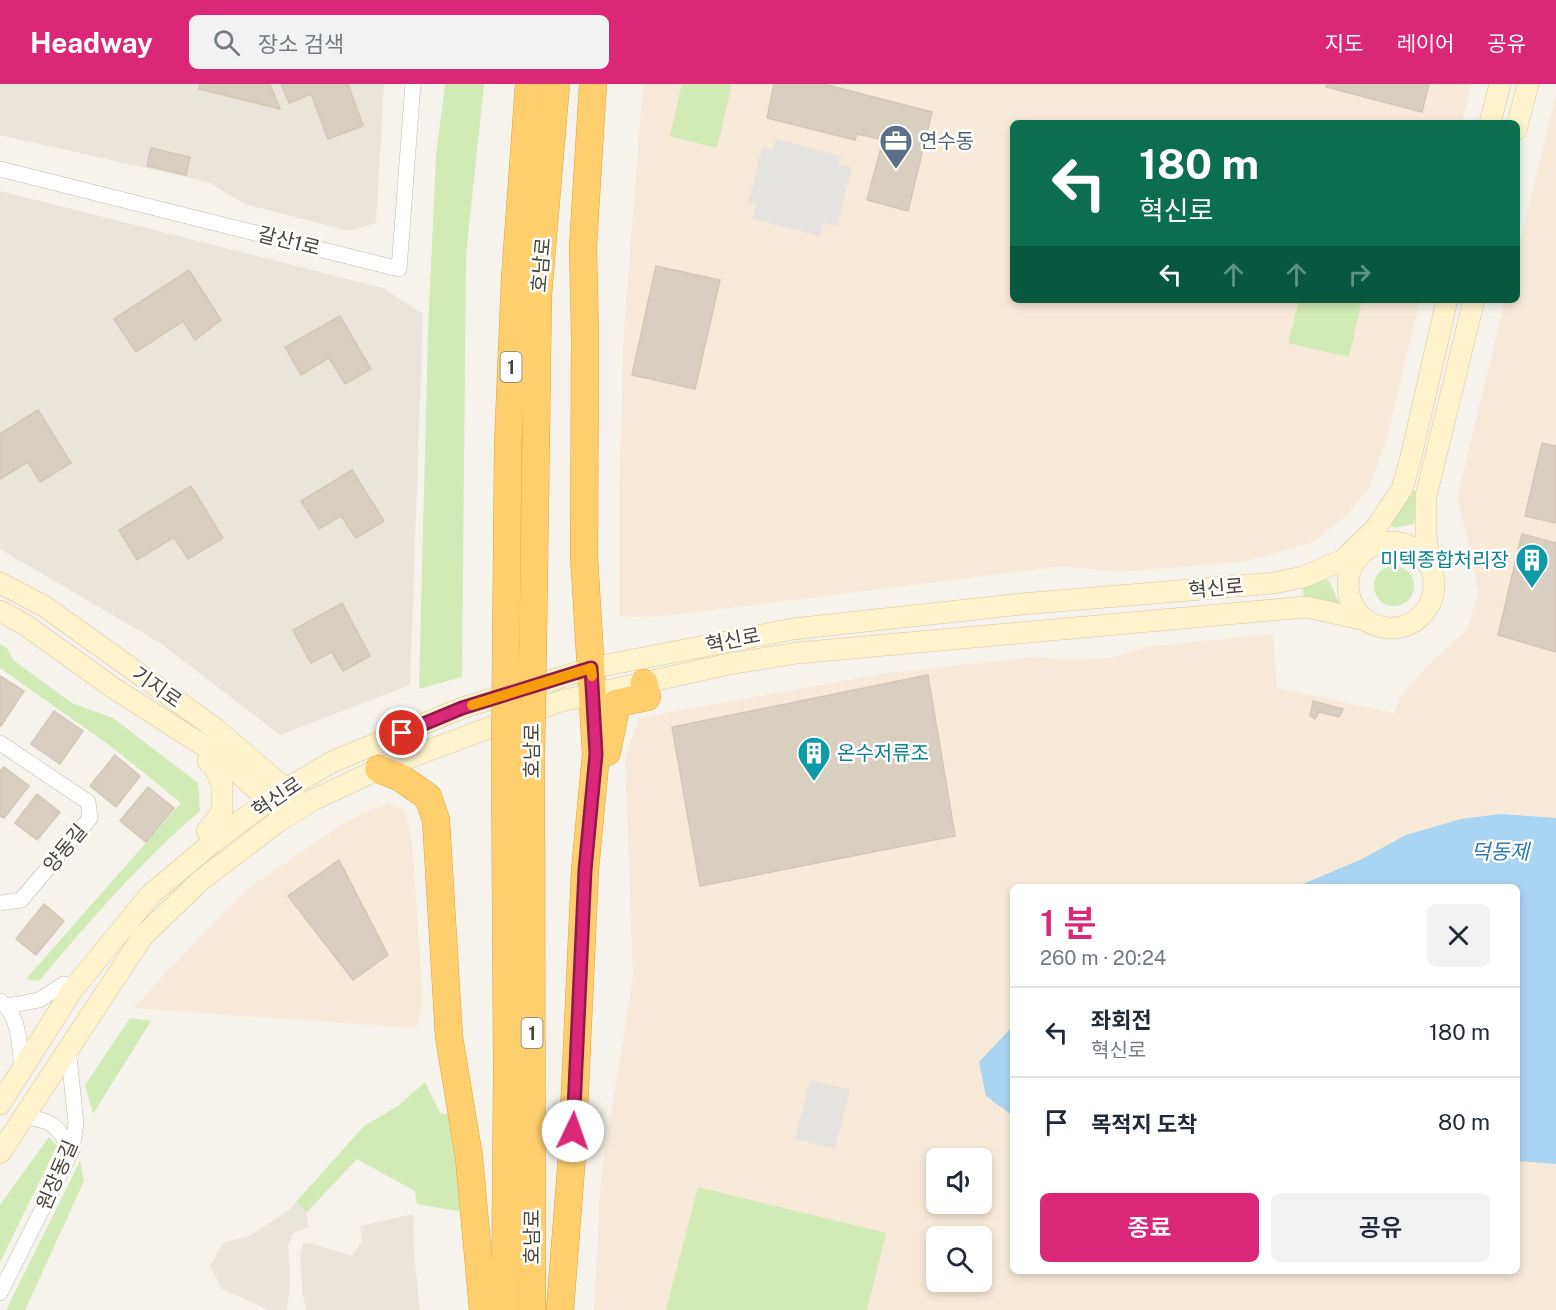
<!DOCTYPE html>
<html lang="ko">
<head>
<meta charset="utf-8">
<style>
  body { margin:0; font-family:"Public Sans","Noto Sans KR",sans-serif; background:#f2f2f3; color:#1f2937; height:100vh; display:flex; flex-direction:column; font-size:22px; white-space:nowrap }
  * { box-sizing:border-box; margin:0 }
  p { font-size:20px; color:#747a83 }
  .icon { flex:none; width:33px; height:33px; fill:none; stroke:currentColor; stroke-width:2; stroke-linecap:round; stroke-linejoin:round }
  .map { position:relative; flex:1; overflow:hidden }
  .panel { position:absolute; left:1010px; top:800px; width:510px; height:390px; display:flex; flex-direction:column; background:#fff; border-radius:9px; box-shadow:0 3px 9px #0003 }
  .panel>* { flex:none }
  .hud { position:absolute; left:1010px; top:36px; width:510px; height:183px; border-radius:9px; box-shadow:0 3px 9px #0003; background:#0b6e4f; color:#fff; overflow:hidden }
  .tools { position:absolute; left:926px; top:1064px; display:grid; gap:12px }
  .tools a { display:grid; place-items:center; width:66px; height:66px; border-radius:9px; background:#fff; box-shadow:0 3px 9px #0003; font-size:30px }
  .pin { position:absolute; display:grid; place-items:center; width:51px; height:51px; color:#fff; margin:-26px; border:3px solid #fff; border-radius:50%; box-shadow:0 2px 6px #0007 }
  .me { position:absolute; width:66px; margin:-33px; rotate:3deg; stroke-linejoin:round; filter:drop-shadow(0 0 4px #0008) }
  .turn { display:flex; align-items:center; gap:21px; height:126px; padding:0 30px; font-size:27px }
  .turn .icon { width:78px; height:78px; stroke-width:2.5 }
  .turn b { display:block; font-size:42px; line-height:51px }
  .lanes { display:flex; align-items:center; height:57px; padding:0 30px; background:#0003; justify-content:center; gap:30px; direction:ltr }
  .lanes .off { opacity:.35 }
  .round { display:grid; place-items:center; flex:none; width:63px; height:63px; border-radius:9px; background:#f2f2f3 }
  .summary { display:flex; align-items:center; justify-content:space-between; height:102px; padding:0 30px }
  h1 { font-size:36px; font-weight:600; line-height:45px; color:#db2777 }
  .primary-button { display:flex; gap:12px; margin-top:auto; padding:12px 30px }
  .primary-button a { flex:1; height:69px; border-radius:9px; background:#db2777; color:#fff; font-size:24px; font-weight:600; line-height:69px; text-align:center }
  .primary-button a+a { background:#f2f2f3; color:#1f2937 }
  ul { padding:0; list-style:none }
  li { display:flex; align-items:center; gap:18px; height:90px; padding:0 30px; border-top:2px solid #e0e1e3 }
  li div { flex:1 }
  li b { display:block; font-size:22px }
  li em { font-style:normal }
  header { display:flex; align-items:center; gap:36px; box-sizing:border-box; height:84px; padding:0 30px; background:#db2777; color:#fff }
  header strong { font-size:28px }
  nav { display:flex; gap:33px; margin-inline-start:auto; font-size:21px }
  .search { width:420px; height:54px; background:#f2f2f3; display:flex; align-items:center; gap:15px; box-sizing:border-box; padding:0 21px; border-radius:9px; color:#747a83; font-size:22px }
  .map>svg:first-child { display:block }
</style>
</head>
<body>
<header>
<strong>Headway</strong>
<div class="search"><svg class="icon" aria-label="search" viewBox="0 0 24 24"><circle cx="10" cy="10" r="6"/><path d="M15 15l6 6"/></svg>장소 검색</div>
<nav><a>지도</a><a>레이어</a><a>공유</a></nav>
</header>
<div class="map">
<svg width="1556" height="1226" viewBox="0 0 1556 1226">
  <rect width="100%" height="100%" fill="#f6f3ec"/>
  <g fill="#eae5da">
    <path d="M0,0H384L376,139L349,147L244,120L208,98L0,51Z"/>
    <path d="M0,107L383,204L423,230L410,601L280,651L160,559L0,465Z"/>
    <path d="M296,1118L307,1128L308,1144L293,1149L288,1162L290,1199L287,1226H269L222,1205L210,1182L224,1158L250,1152L289,1126Z"/>
    <path d="M413,1130L414,1171L420,1226H307L302,1209L300,1170L303,1160L310,1159L352,1172L362,1157L360,1142Z"/>
  </g>
  <g fill="#f7ead8" fill-rule="evenodd">
    <path d="M643,0H1471L1462,39H1012V216H1420L1387,354L1369,404L1348,430L1313,458L1248,477L1119,488L1063,482L690,529L647,533L619,532V406L624,245Z"/>
    <path d="M1556,10V1226H594L601,1092L633,892L625,674L639,634L881,590L1034,573L1066,576L1112,574L1146,563L1273,550L1277,604L1394,629L1400,613L1430,579L1468,545L1478,509L1470,465L1457,414L1505,216H1516L1517,170ZM1012,802H1516V1186H1012ZM936,1074H981V1119H936ZM936,1152H981V1197H936Z"/>
    <path d="M387,719L404,726L412,755L423,918L416,944L134,924L169,885L247,805L347,737Z"/>
  </g>
  <g fill="#d2eab5">
    <path d="M445,0H484L466,171L462,593L419,605L428,247L436,73Z"/>
    <path d="M682,0H732L717,64L670,52Z"/>
    <path d="M1299,216H1362L1349,273L1288,259Z"/>
    <path d="M1410,405L1419,408L1414,440L1394,444L1391,441Z"/>
    <circle cx="1394" cy="502" r="20"/>
    <path d="M1326,495L1330,498L1339,519L1304,516L1303,503Z"/>
    <path d="M0,560L7,564L13,576L72,619L113,634L198,699L200,727C141,777 89,838 39,897L26,895L181,719L112,663L0,584Z"/>
    <path d="M130,934L151,937L93,1030L85,1001Z"/>
    <path d="M425,998L440,1029L456,1032L469,1129L417,1120L415,1107L357,1075L307,1128L296,1118L364,1042L398,1022Z"/>
    <path d="M49,1053L57,1062L0,1178V1121Z"/>
    <path d="M80,1077L84,1097L25,1226H6Z"/>
    <path d="M698,1103L886,1149L867,1226H666Z"/>
  </g>
  <g fill="#e5e3e0">
    <path d="M776,55L841,72L839,81L852,84L837,142L824,139L820,152L752,135L756,121L748,119L762,64L773,66Z"/>
    <path d="M810,996L850,1006L835,1065L795,1055Z"/>
  </g>
  <g fill="#a9d4f2">
    <path d="M1501,730L1556,734V1080L1517,1077L1516,802H1298L1360,776L1406,751L1461,735Z"/>
    <path d="M1012,943V1031L986,1012L979,978Z"/>
  </g>
  <g fill="#d8cfc1" stroke="#d3c7b4" stroke-width="1.5">
    <path d="M200,0H270L280,25L199,5Z"/>
    <path d="M281,0H348L363,42L328,55L311,10L289,19Z"/>
    <path d="M774,0H824L932,28L908,127L867,116L883,56L857,50L855,56L767,34Z"/>
    <path d="M1327,0H1429L1422,28L1326,3Z"/>
    <path d="M151,64L190,73L186,91L147,82Z"/>
    <path d="M656,182L720,196L695,305L632,291Z"/>
    <path d="M189,186L221,236L195,256L183,237L136,268L114,235Z"/>
    <path d="M340,232L371,285L345,300L329,274L301,291L285,263Z"/>
    <path d="M38,326L71,379L40,398L28,378L0,395V350Z"/>
    <path d="M1542,359L1556,362V439L1525,432Z"/>
    <path d="M352,386L384,437L356,454L341,432L319,445L301,417Z"/>
    <path d="M191,402L223,454L188,475L174,453L137,476L119,446Z"/>
    <path d="M1522,450L1556,459V568L1498,551Z"/>
    <path d="M342,519L370,572L343,587L332,568L311,579L293,546Z"/>
    <path d="M928,591L955,752L700,802L672,643Z"/>
    <path d="M0,592L24,607L1,642L0,641Z"/>
    <path d="M1313,617L1343,625L1339,633L1319,628L1315,635L1310,632Z"/>
    <path d="M54,627L83,647L60,680L31,660Z"/>
    <path d="M115,671L140,692L116,723L90,702Z"/>
    <path d="M4,683L29,702L4,734L0,732V687Z"/>
    <path d="M148,703L174,724L146,758L120,737Z"/>
    <path d="M37,710L60,728L37,756L15,739Z"/>
    <path d="M339,776L388,871L353,896L288,812Z"/>
    <path d="M44,820L64,837L36,871L16,855Z"/>
  </g>
  <g fill="none" stroke-linecap="round" stroke-linejoin="round">
    <defs>
      <g id="street">
        <path d="M0,85L399,185L413,0"/>
        <path d="M0,659L88,718L90,734L21,816L0,819"/>
        <path d="M0,917C20,931 20,964 22,987"/>
        <path d="M7,922L39,916L64,900L73,905"/>
        <path d="M24,1033C54,1036 56,1042 72,1066"/>
        <path d="M0,1209L72,1066L76,1039L68,964"/>
      </g>
      <g id="secondary">
        <path d="M1490,39L1500,0"/>
        <path d="M1516,46L1528,0"/>
        <circle cx="1391" cy="501" r="43"/>
        <path d="M1430,481L1426,452V412L1474,216"/>
        <path d="M0,499L44,522L216,645L295,713"/>
        <path d="M0,527L24,540L112,603L215,669L278,724"/>
        <path d="M213,758L207,747L222,728V701L216,686L208,677L215,669"/>
        <path d="M0,1020L73,905L150,811L213,758L269,716L286,705L332,678L462,624L591,584L793,545L1021,520L1274,499L1303,493L1343,476L1376,444L1402,405L1411,373L1447,216"/>
        <path d="M0,1069L143,852L200,797L276,739L313,716L379,685L561,617L729,580L797,569L1306,523L1366,536"/>
      </g>
      <g id="highway">
        <path d="M533,558L538,211L556,0"/>
        <path d="M506,566L508,361L515,194L529,0"/>
        <path d="M600,670L607,668L617,619L647,613L644,599"/>
        <path d="M531,673L532,1226"/>
        <path d="M505,681L507,984L505,1226"/>
        <path d="M379,685L401,694L428,713L436,736L449,953L469,1073L483,1226"/>
        <path d="M560,1226L572,1071L585,786L596,670L584,472L585,253L583,162L593,0"/>
      </g>
    </defs>
    <use href="#street" stroke="#c2bbae" stroke-width="16"/>
    <use href="#secondary" stroke="#d6c79b" stroke-width="22"/>
    <use href="#highway" stroke="#e0a43c" stroke-width="28"/>
    <use href="#street" stroke="#fff" stroke-width="15"/>
    <use href="#secondary" stroke="#fff3cd" stroke-width="21"/>
    <use href="#highway" stroke="#ffcf6e" stroke-width="27"/>
    <defs>
      <g id="highway-bridge">
        <path d="M531,673L533,558"/>
        <path d="M505,681L506,566"/>
      </g>
    </defs>
    <use href="#highway-bridge" stroke="#e0a43c" stroke-width="28" stroke-linecap="butt"/>
    <use href="#highway-bridge" stroke="#ffcf6e" stroke-width="27"/>
  </g>
  <g fill="none" stroke-linecap="round" stroke-linejoin="round">
    <defs>
      <path id="route" d="M402,649L462,624L591,584L596,670L585,786L573,1047"/>
    </defs>
    <use href="#route" stroke="#8e194d" stroke-width="15"/>
    <use href="#route" stroke="#db2777" stroke-width="10"/>
    <path stroke="#f59e0b" stroke-width="10" d="M472,621L591,584L592,592"/>
  </g>
  <defs>
    <symbol id="office-pin" viewBox="-11 -11 22 30"><path d="M0 17L-7.5 6A9.5 9.5 0 1 1 7.5 6Z" fill="#5c6f8a" stroke="#fff"/><path d="M-6-3h4V-5.5h4V-3h4V5H-6ZM-1-4.5V-3h2v-1.5ZM-6 0V1H6V0Z" fill="#fff"/></symbol>
    <symbol id="building-pin" viewBox="-11 -11 22 30"><path d="M0 17L-7.5 6A9.5 9.5 0 1 1 7.5 6Z" fill="#0f9aa8" stroke="#fff"/><path d="M-4-6H4V6H1V3H-1V6H-4ZM-2.5-4.3h1.7v1.8h-1.7ZM.8-4.3h1.7v1.8H.8ZM-2.5-1h1.7V.8h-1.7ZM.8-1h1.7V.8H.8Z" fill="#fff"/></symbol>
  </defs>
  <g fill-rule="evenodd">
    <use href="#office-pin" x="877" y="38" width="38" height="52"/>
    <use href="#building-pin" x="1513" y="457" width="38" height="52"/>
    <use href="#building-pin" x="795" y="650" width="38" height="52"/>
  </g>
  <g text-anchor="middle" dominant-baseline="central" stroke-width="5" stroke-linejoin="round" paint-order="stroke">
    <g fill="#fff" stroke="#817c74" stroke-width="1.5">
      <rect x="500.5" y="268" width="21" height="30" rx="4.5"/>
      <rect x="521.5" y="934" width="21" height="30" rx="4.5"/>
    </g>
    <g font-size="18" font-weight="bold" fill="#4b4439">
      <text x="511" y="283">1</text>
      <text x="532" y="949">1</text>
    </g>
    <g font-size="20" fill="#4e5e75" stroke="#fff" text-anchor="start">
      <text x="919" y="57">연수동</text>
    </g>
    <g font-size="20" fill="#4b4439" stroke="#fff">
      <text transform="translate(289 157) rotate(14)">갈산1로</text>
      <text transform="translate(541 181) rotate(-85)">호남로</text>
      <text transform="translate(1216 504) rotate(-5)">혁신로</text>
      <text transform="translate(733 556) rotate(-11)">혁신로</text>
      <text transform="translate(157 603) rotate(35)">기지로</text>
      <text transform="translate(532 667) rotate(-90)">호남로</text>
      <text transform="translate(277 713) rotate(-34)">혁신로</text>
      <text transform="translate(65 764) rotate(-50)">양동길</text>
      <text transform="translate(57 1091) rotate(-67)">원장동길</text>
      <text transform="translate(532 1153) rotate(-90)">호남로</text>
    </g>
    <g font-size="20" fill="#0d838f" stroke="#fff" text-anchor="end">
      <text x="1509" y="476">미텍종합처리장</text>
      <text x="837" y="669" text-anchor="start">온수저류조</text>
    </g>
    <g font-size="21" font-style="italic" fill="#2e7ab2" stroke="#fff">
      <text x="1500" y="767">덕동제</text>
    </g>
  </g>
</svg>
<div class="tools">
<a><svg class="icon" aria-label="sound" viewBox="0 0 24 24"><path d="M4 9h4l5-4v14l-5-4H4zM17 9q2 3 0 6"/></svg></a>
<a><svg class="icon" aria-label="search" viewBox="0 0 24 24"><circle cx="10" cy="10" r="6"/><path d="M15 15l6 6"/></svg></a>
</div>
<div class="pin" style="left:402px;top:649px;background:#d93025"><svg class="icon" aria-label="arrive" viewBox="0 0 24 24"><path d="M6 21V4h12l-3 4 3 4H6"/></svg></div>
<svg class="me" style="left:573px;top:1047px" viewBox="-20 -20 40 40"><circle r="19" fill="#fff"/><path d="M0-13L10 11 0 6-10 11z" fill="#db2777"/></svg>
<div class="hud">
<div class="turn"><svg class="icon" aria-label="left" viewBox="0 0 24 24"><path d="M17 20v-9H6M10 6l-5 5 5 5"/></svg><div><b>180 m</b>혁신로</div></div>
<div class="lanes"><svg class="icon" aria-label="left" viewBox="0 0 24 24"><path d="M17 20v-9H6M10 6l-5 5 5 5"/></svg><svg class="icon off" aria-label="ahead" viewBox="0 0 24 24"><path d="M12 20V5M6 11l6-6 6 6"/></svg><svg class="icon off" aria-label="ahead" viewBox="0 0 24 24"><path d="M12 20V5M6 11l6-6 6 6"/></svg><svg class="icon off" aria-label="right" viewBox="0 0 24 24"><path d="M7 20v-9h11M14 6l5 5-5 5"/></svg></div>
</div>
<section class="panel">
<div class="summary"><div><h1>1 분</h1><p>260 m · 20:24</p></div><a class="round"><svg class="icon" aria-label="close" viewBox="0 0 24 24"><path d="M6 6l12 12M18 6L6 18"/></svg></a></div>
<ul>
<li><svg class="icon" aria-label="left" viewBox="0 0 24 24"><path d="M17 20v-9H6M10 6l-5 5 5 5"/></svg><div><b>좌회전</b><p>혁신로</p></div><em>180 m</em></li>
<li><svg class="icon" aria-label="arrive" viewBox="0 0 24 24"><path d="M6 21V4h12l-3 4 3 4H6"/></svg><div><b>목적지 도착</b></div><em>80 m</em></li>
</ul>
<div class="primary-button"><a>종료</a><a>공유</a></div>
</section>
</div>
</body>
</html>
